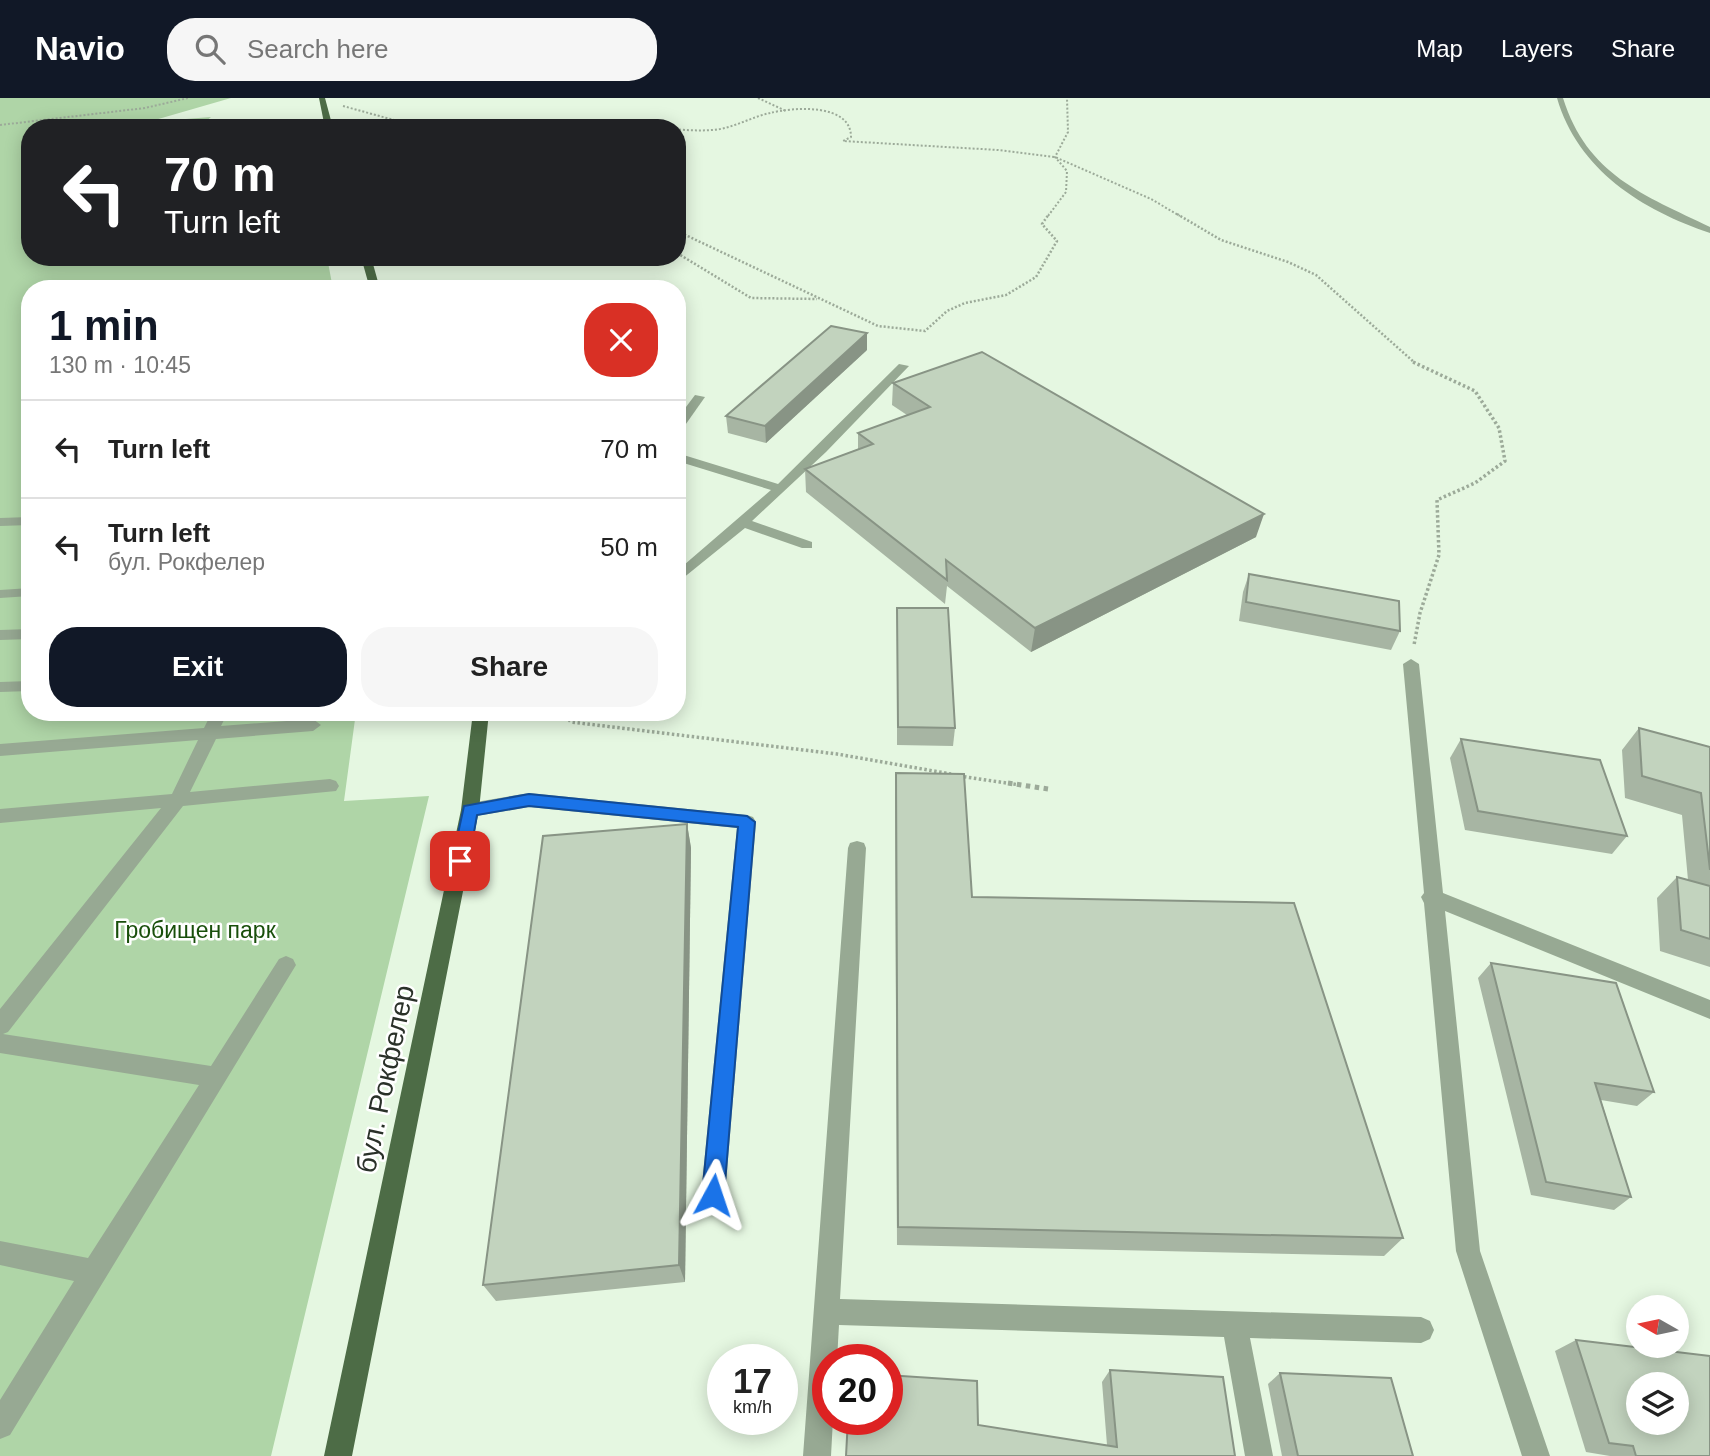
<!DOCTYPE html>
<html lang="en">
<head>
<meta charset="utf-8">
<style>
  body { margin:0; font-family:Arial,sans-serif; background:#f6f6f6; color:#222; height:100vh; display:flex; flex-direction:column; font-size:26px; white-space:nowrap }
  * { box-sizing:border-box; margin:0 }
  p { font-size:23px; color:#767676 }
  .icon { flex:none; width:38px; height:38px; fill:none; stroke:currentColor; stroke-width:2; stroke-linecap:round; stroke-linejoin:round }
  .map { position:relative; flex:1; overflow:hidden }
  .side { position:absolute; left:21px; top:182px; width:665px; height:441px; display:flex; flex-direction:column; background:#fff; border-radius:28px; box-shadow:0 4px 18px #0003 }
  .side>* { flex:none }
  .guide { position:absolute; left:21px; top:21px; width:665px; height:147px; border-radius:28px; box-shadow:0 4px 18px #0003; background:#202124; color:#fff; overflow:hidden }
  .needle { width:46px; rotate:279deg }
  .controls { position:absolute; left:1626px; top:1197px; display:grid; gap:14px }
  .controls a { display:grid; place-items:center; width:63px; height:63px; border-radius:50%; background:#fff; box-shadow:0 4px 18px #0003; font-size:35px }
  .speed { position:absolute; left:707px; top:1246px; display:flex; gap:14px; font-size:35px; font-weight:700; text-align:center }
  .speed>* { display:grid; place-content:center; width:91px; height:91px; border-radius:50%; background:#fff; box-shadow:0 4px 18px #0003; line-height:1 }
  .speed small { font-size:18px; font-weight:400 }
  .speed .limit { border:10px solid #d22; background:#fff; color:#111 }
  .pin { position:absolute; display:grid; place-items:center; width:60px; height:60px; color:#fff; margin:-30px; border-radius:14px; box-shadow:0 4px 10px #0006 }
  .me { position:absolute; width:77px; margin:-38px; rotate:5deg; stroke-linejoin:round; filter:drop-shadow(0 0 5px #0008) }
  .turn { display:flex; align-items:center; gap:24px; height:147px; padding:0 28px; font-size:32px }
  .turn .icon { width:91px; height:91px; stroke-width:2.5 }
  .turn b { display:block; font-size:49px; line-height:60px }
  .round { display:grid; place-items:center; flex:none; width:74px; height:74px; border-radius:28px; background:#f6f6f6 }
  .summary { display:flex; align-items:center; justify-content:space-between; height:119px; padding:0 28px }
  h1 { font-size:42px; font-weight:700; line-height:52px; color:#111827 }
  .cta { display:flex; gap:14px; margin-top:auto; padding:14px 28px }
  .cta a { flex:1; height:80px; border-radius:28px; background:#111827; color:#fff; font-size:28px; font-weight:700; line-height:80px; text-align:center }
  .cta a+a { background:#f6f6f6; color:#222 }
  ul { padding:0; list-style:none }
  li { display:flex; align-items:center; gap:21px; height:98px; padding:0 28px; border-top:2px solid #e0e0e0 }
  li div { flex:1 }
  li b { display:block; font-size:26px }
  li em { font-style:normal }
  header { display:flex; align-items:center; gap:42px; box-sizing:border-box; height:98px; padding:0 35px; background:#111827; color:#fff }
  header strong { font-size:33px }
  nav { display:flex; gap:38px; margin-inline-start:auto; font-size:24px }
  .search { width:490px; height:63px; background:#f6f6f6; display:flex; align-items:center; gap:18px; box-sizing:border-box; padding:0 24px; border-radius:28px; color:#767676; font-size:26px }
  .map>svg:first-child { display:block }
</style>
</head>
<body>
<header>
<strong>Navio</strong>
<div class="search"><svg class="icon" aria-label="search" viewBox="0 0 24 24"><circle cx="10" cy="10" r="6"/><path d="M15 15l6 6"/></svg>Search here</div>
<nav><a>Map</a><a>Layers</a><a>Share</a></nav>
</header>
<div class="map">
<svg width="1710" height="1358" viewBox="0 0 1710 1358">
  <rect width="100%" height="100%" fill="#e5f7e1"/>
  <path fill="#afd5a7" d="M0,0H231L148,24L211,19L198,30H30V159H327L333,191H30V614H356L344,703L429,698L271,1358H0Z"/>
  <g fill="none" stroke-linecap="round" stroke-linejoin="round">
    <g stroke="#9caa99" stroke-width="2" stroke-dasharray="2 2" stroke-linecap="butt">
      <path d="M758,0L786,13"/>
      <path d="M343,8L423,30"/>
      <path d="M0,27L145,10L188,0"/>
      <path d="M631,30C658,28 685,34 712,32C732,31 751,19 770,15C794,9 851,5 851,39L843,43L998,52L1055,59L1151,101L1180,118"/>
      <path d="M1048,118L1066,94L1067,73L1055,59L1068,34L1067,0"/>
    </g>
    <g stroke="#9caa99" stroke-width="2.5" stroke-dasharray="2 2" stroke-linecap="butt">
      <path d="M1177,116L1221,142L1288,164L1316,177L1415,265"/>
      <path d="M677,133L878,228L925,233L947,213L965,205L1006,197L1036,179L1057,143L1042,126L1049,116"/>
      <path d="M677,155L751,200L817,201"/>
    </g>
    <g stroke="#9caa99" stroke-width="3.5" stroke-dasharray="2.5 2.5" stroke-linecap="butt">
      <path d="M1413,264L1475,293L1499,330L1505,363L1475,385L1437,402L1439,457L1420,515L1414,547"/>
      <path d="M562,614L571,624L837,656L951,676"/>
      <path d="M959,678L1020,687"/>
    </g>
    <path stroke="#9caa99" stroke-width="5" stroke-dasharray="4.5 4.5" stroke-linecap="butt" d="M1008,685L1048,691"/>
    <g fill="#97a993" fill-rule="evenodd">
      <path d="M1557,0H1563C1587,77 1644,97 1710,129V135C1642,112 1578,72 1557,0Z"/>
      <path d="M899,266L909,268L826,354L752,423L812,444V450H802L745,430L677,485V473L771,392L677,363V355L778,386Z"/>
      <path d="M695,297L705,299L681,333L677,334V321Z"/>
      <path d="M30,419V427L0,428V420Z"/>
      <path d="M30,490V498L0,500V492Z"/>
      <path d="M30,531V541L0,542V532Z"/>
      <path d="M1411,561L1419,566L1443,795L1710,902V921L1445,813L1480,1153L1550,1358H1522L1456,1153L1424,805L1421,799L1424,795L1403,566Z"/>
      <path d="M30,583V593L0,594V584Z"/>
      <path d="M212,614H228L221,628L313,621L321,627L313,633L216,641L190,694L330,681L336,683L339,688L336,693L183,708L8,934L3,936L211,968L279,861L286,858L293,861L296,867L10,1337L0,1341V1302L74,1183L0,1167V1143L88,1160L199,987L0,955V911L161,710L0,725V711L172,696L198,642L0,658V646L204,630Z"/>
      <path d="M529,695L747,717L753,719L756,724L725,1097L721,1105L713,1109L705,1105L701,1097L737,730L529,709L470,719L464,717L461,712L464,707L470,705Z"/>
      <path d="M857,743L864,745L866,750L840,1201L1421,1219L1430,1223L1434,1232L1430,1241L1421,1245L1250,1240L1273,1358H1245L1224,1239L839,1227L837,1262H828V1321H833L831,1358H803L848,750L850,745Z"/>
    </g>
    <g fill="#4d6c46" fill-rule="evenodd">
      <path d="M319,0H325L333,30H325Z"/>
      <path d="M361,159H371L380,191H370Z"/>
      <path d="M473,614H489L479,712L352,1358H324L461,712Z"/>
    </g>
  </g>
  <g fill="#a7b5a3">
    <path d="M867,252L766,345L728,335L726,318Z"/>
    <path d="M893,285L1256,439L1031,554L947,488L945,506L806,394L805,371L858,351V335L907,317L892,307Z"/>
    <path d="M1249,476L1400,533L1391,552L1239,523L1243,494Z"/>
    <path d="M897,510L955,630L953,648L897,647Z"/>
    <path d="M1639,630L1710,649V869L1660,853L1657,800L1677,779L1688,782L1682,717L1625,700L1622,652Z"/>
    <path d="M1461,641L1627,738L1612,756L1465,732L1450,660Z"/>
    <path d="M896,675L972,799L1403,1140L1384,1158L897,1147L895,699Z"/>
    <path d="M687,726L691,750L685,1184L496,1203L483,1187Z"/>
    <path d="M1491,865L1654,994L1637,1008L1601,1002L1631,1099L1614,1112L1531,1097L1478,880Z"/>
    <path d="M1576,1242L1710,1358H1610L1586,1354L1555,1253Z"/>
    <path d="M1110,1272L1235,1358H846L978,1327L1107,1347L1102,1284Z"/>
    <path d="M1280,1275L1413,1358H1282L1268,1286Z"/>
  </g>
  <g fill="#889485">
    <path d="M867,235V252L766,345L765,328Z"/>
    <path d="M1264,416L1256,439L1031,554L1035,530Z"/>
    <path d="M687,726L691,750L685,1184L679,1167Z"/>
  </g>
  <g fill="#c2d3be" stroke="#889485" stroke-width="2" fill-rule="evenodd">
    <path d="M831,228L867,235L765,328L726,318Z"/>
    <path d="M982,254L1264,416L1035,530L946,462L947,482L805,371L873,346L858,335L930,309L893,285Z"/>
    <path d="M1249,476L1399,503L1400,533L1246,504Z"/>
    <path d="M897,510H948L955,630L898,629Z"/>
    <path d="M1639,630L1710,649V772L1701,695L1642,678Z"/>
    <path d="M1461,641L1600,662L1627,738L1478,713Z"/>
    <path d="M896,675L964,676L972,799L1294,805L1403,1140L898,1129Z"/>
    <path d="M687,726L679,1167L483,1187L543,738Z"/>
    <path d="M1677,779L1710,788V841L1681,832Z"/>
    <path d="M1491,865L1616,885L1654,994L1595,985L1631,1099L1546,1084Z"/>
    <path d="M1576,1242L1710,1258V1358H1636L1633,1348L1609,1345ZM1638,1286H1676V1325H1638Z"/>
    <path d="M1110,1272L1223,1279L1235,1358H846L848,1321H887V1277L977,1283L978,1327L1117,1349Z"/>
    <path d="M1280,1275L1391,1280L1413,1358H1298Z"/>
  </g>
  <path fill="#1a73e8" stroke="#114b97" stroke-width="2" d="M529,696L747,718L755,724L724,1097L720,1105L713,1108L705,1105L702,1097L738,729L529,708L477,717L469,763L460,770L454,768L452,763L464,708Z"/>
  <g text-anchor="middle" dominant-baseline="central" stroke-width="5" stroke-linejoin="round" paint-order="stroke">
    <g font-size="23" fill="#194f0b" stroke="#fff">
      <text x="195" y="832">Гробищен парк</text>
    </g>
    <g font-size="28" fill="#2a3129" stroke="#fff">
      <text transform="translate(385 981) rotate(-78)">бул. Рокфелер</text>
    </g>
  </g>
</svg>
<div class="controls">
<a><svg class="needle" viewBox="-14 -14 28 28"><path d="M0-13l5 13h-10z" fill="#e53935"/><path d="M0 13l5-13h-10z" fill="#767676"/></svg></a>
<a><svg class="icon" aria-label="layers" viewBox="0 0 24 24"><path d="M12 4l9 5-9 5-9-5zM3 14l9 5 9-5"/></svg></a>
</div>
<div class="speed"><div>17<small>km/h</small></div><div class="limit">20</div></div>
<div class="pin" style="left:460px;top:763px;background:#d93025"><svg class="icon" aria-label="arrive" viewBox="0 0 24 24"><path d="M6 21V4h12l-3 4 3 4H6"/></svg></div>
<svg class="me" style="left:713px;top:1097px" viewBox="-20 -20 40 40"><path d="M0-17L14 15 0 8-14 15z" fill="#1a73e8" stroke="#fff" stroke-width="4"/></svg>
<div class="guide">
<div class="turn"><svg class="icon" aria-label="left" viewBox="0 0 24 24"><path d="M17 20v-9H6M10 6l-5 5 5 5"/></svg><div><b>70 m</b>Turn left</div></div>
</div>
<section class="side">
<div class="summary"><div><h1>1 min</h1><p>130 m · 10:45</p></div><a class="round" style="background:#d93025;color:#fff"><svg class="icon" aria-label="close" viewBox="0 0 24 24"><path d="M6 6l12 12M18 6L6 18"/></svg></a></div>
<ul>
<li><svg class="icon" aria-label="left" viewBox="0 0 24 24"><path d="M17 20v-9H6M10 6l-5 5 5 5"/></svg><div><b>Turn left</b></div><em>70 m</em></li>
<li><svg class="icon" aria-label="left" viewBox="0 0 24 24"><path d="M17 20v-9H6M10 6l-5 5 5 5"/></svg><div><b>Turn left</b><p>бул. Рокфелер</p></div><em>50 m</em></li>
</ul>
<div class="cta"><a>Exit</a><a>Share</a></div>
</section>
</div>
</body>
</html>
